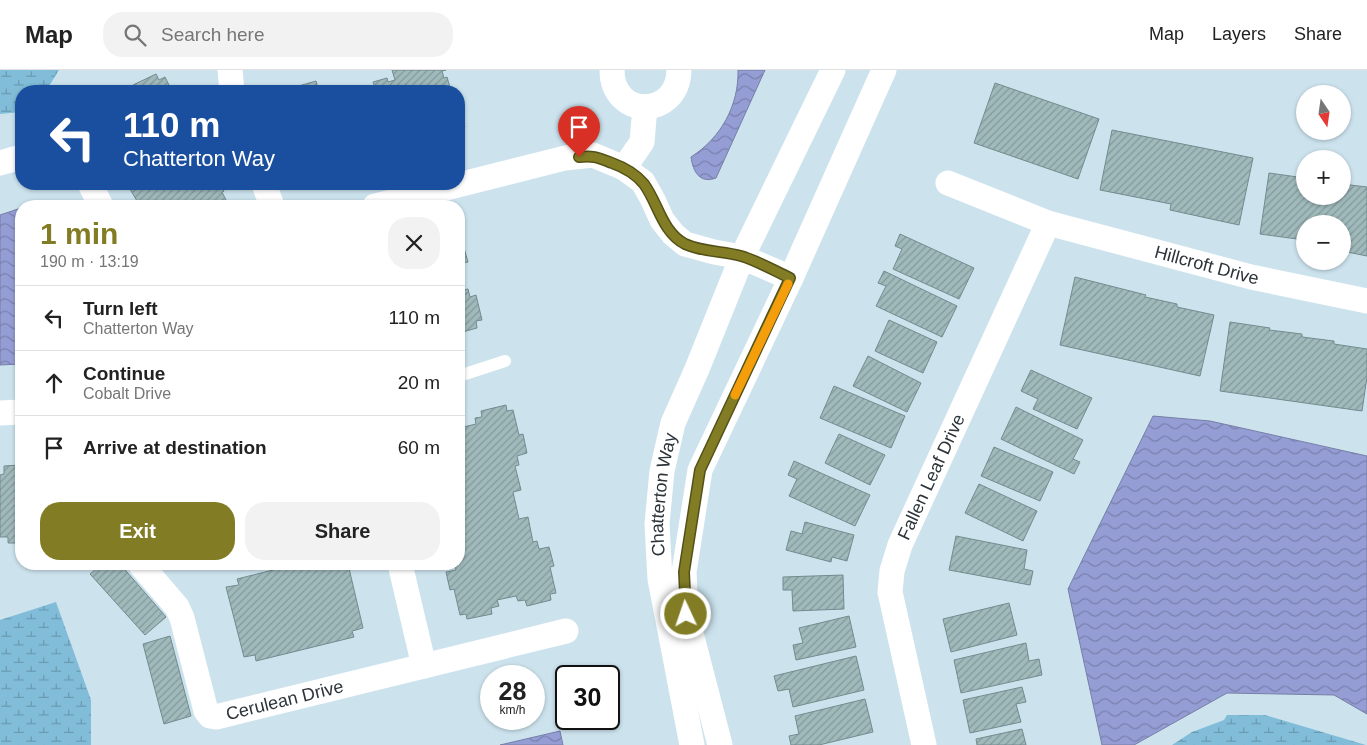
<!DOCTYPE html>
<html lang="en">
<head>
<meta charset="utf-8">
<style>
  body { margin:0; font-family:Arial,sans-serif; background:#f2f2f2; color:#222; height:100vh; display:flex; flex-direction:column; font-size:19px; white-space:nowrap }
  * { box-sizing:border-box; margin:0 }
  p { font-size:16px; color:#767676 }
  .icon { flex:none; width:28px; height:28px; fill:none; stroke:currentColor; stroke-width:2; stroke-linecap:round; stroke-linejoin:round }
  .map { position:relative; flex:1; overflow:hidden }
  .drawer { position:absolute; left:15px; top:130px; width:450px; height:370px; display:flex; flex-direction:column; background:#fff; border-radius:20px; box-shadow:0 1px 4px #0004 }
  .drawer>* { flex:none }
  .top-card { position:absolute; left:15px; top:15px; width:450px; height:105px; border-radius:20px; box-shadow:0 1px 4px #0004; background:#1a4fa0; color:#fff; overflow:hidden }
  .needle { width:32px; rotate:167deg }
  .buttons { position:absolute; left:1296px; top:15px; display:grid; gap:10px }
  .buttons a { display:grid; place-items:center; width:55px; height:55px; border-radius:50%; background:#fff; box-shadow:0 1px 4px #0004; font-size:25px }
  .speed { position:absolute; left:480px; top:595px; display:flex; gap:10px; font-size:25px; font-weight:700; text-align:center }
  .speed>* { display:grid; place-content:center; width:65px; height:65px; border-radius:50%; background:#fff; box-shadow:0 1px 4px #0004; line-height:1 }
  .speed small { font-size:12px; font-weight:400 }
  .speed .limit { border:2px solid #111; border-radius:8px; background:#fff; color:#111 }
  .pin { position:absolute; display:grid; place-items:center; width:42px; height:42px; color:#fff; margin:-51px -21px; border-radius:50% 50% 50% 0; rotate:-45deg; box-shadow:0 0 5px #0007 }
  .pin .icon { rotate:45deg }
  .me { position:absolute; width:55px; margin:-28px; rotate:357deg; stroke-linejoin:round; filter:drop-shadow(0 0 4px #0008) }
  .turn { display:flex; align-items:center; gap:18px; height:105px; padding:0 25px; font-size:22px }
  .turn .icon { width:65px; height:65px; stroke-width:2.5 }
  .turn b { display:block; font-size:35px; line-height:42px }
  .round { display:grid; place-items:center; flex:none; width:52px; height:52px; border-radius:20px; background:#f2f2f2 }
  .headline { display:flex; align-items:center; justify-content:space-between; height:85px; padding:0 25px }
  h1 { font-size:30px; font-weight:800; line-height:38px; color:#827d25 }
  .action { display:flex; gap:10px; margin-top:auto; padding:10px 25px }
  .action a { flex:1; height:58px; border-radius:20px; background:#827d25; color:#fff; font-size:20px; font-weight:800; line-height:58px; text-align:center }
  .action a+a { background:#f2f2f2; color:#222 }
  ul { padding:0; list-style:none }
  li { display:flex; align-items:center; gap:15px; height:65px; padding:0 25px; border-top:1px solid #e0e0e0 }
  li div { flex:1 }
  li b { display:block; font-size:19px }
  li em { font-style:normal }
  header { display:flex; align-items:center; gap:30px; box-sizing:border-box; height:70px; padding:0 25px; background:#fff; border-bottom:1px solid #e0e0e0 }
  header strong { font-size:24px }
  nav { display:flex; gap:28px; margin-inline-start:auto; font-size:18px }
  .search { width:350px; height:45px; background:#f2f2f2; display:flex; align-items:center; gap:12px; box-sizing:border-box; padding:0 18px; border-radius:20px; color:#767676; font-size:19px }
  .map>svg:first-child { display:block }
</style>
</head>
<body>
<header>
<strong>Map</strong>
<div class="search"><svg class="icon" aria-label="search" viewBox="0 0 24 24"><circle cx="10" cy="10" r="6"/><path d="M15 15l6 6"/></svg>Search here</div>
<nav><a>Map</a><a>Layers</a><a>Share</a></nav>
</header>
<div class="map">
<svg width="1367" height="675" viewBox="0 0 1367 675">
  <defs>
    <pattern id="wetland-marsh" width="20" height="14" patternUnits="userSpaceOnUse" patternTransform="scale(1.25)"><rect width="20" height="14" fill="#81bdd9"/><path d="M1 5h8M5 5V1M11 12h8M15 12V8" fill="none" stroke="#6a9ab1"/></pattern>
    <pattern id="water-waves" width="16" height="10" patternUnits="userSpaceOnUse" patternTransform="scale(1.25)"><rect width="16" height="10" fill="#959dd5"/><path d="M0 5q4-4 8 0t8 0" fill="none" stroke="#7a81ae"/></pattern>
    <pattern id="building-hatch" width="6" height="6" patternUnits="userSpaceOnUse" patternTransform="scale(1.25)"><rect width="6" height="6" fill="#a0babc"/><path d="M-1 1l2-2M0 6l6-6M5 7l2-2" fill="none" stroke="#83989a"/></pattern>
  </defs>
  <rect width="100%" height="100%" fill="#cce3ee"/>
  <g fill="url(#wetland-marsh)">
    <path d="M0,0H59L46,21H21V42L0,44Z"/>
    <path d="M56,532L91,630V675H0V550Z"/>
    <path d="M1227,645H1265L1366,675H1172L1192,662L1224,650Z"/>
  </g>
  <g fill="url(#water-waves)" stroke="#767ea6">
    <path d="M738,0H765L716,108C700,114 693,102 691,87C721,68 739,35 738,0Z"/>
    <path d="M21,138V294L0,295V145Z"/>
    <path d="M1153,346L1210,351L1367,386V644L1334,625L1227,623L1134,675H1102L1068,519Z"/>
    <path d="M560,661L563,675H500Z"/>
  </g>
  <g fill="url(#building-hatch)" stroke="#738b8e">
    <path d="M392,0H446L442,1L444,8L447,7L451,21H360L375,17L373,12L387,8L388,12L395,10Z"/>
    <path d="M156,4L159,10L165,7L172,21H136L133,15Z"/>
    <path d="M316,11L319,21L329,18L330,21H281Z"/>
    <path d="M995,13L1099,49L1078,109L974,73Z"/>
    <path d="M459,40L465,57L460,58L464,70L459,71Z"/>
    <path d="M1112,60L1253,88L1239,155L1170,140L1171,134L1100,120Z"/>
    <path d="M1269,103L1305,108V126H1342V114L1367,117V186L1342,181V154H1305V174L1297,173V169L1260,164Z"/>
    <path d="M127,114H220L224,121L222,122L229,136H140Z"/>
    <path d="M459,161L468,192L461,193L463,201L459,202Z"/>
    <path d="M900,164L974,198L959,229L893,199L902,179L895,176Z"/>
    <path d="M884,201L957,236L942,267L876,236L886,216L878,213Z"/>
    <path d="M459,207L462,220L468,219L470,227L476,225L482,250L476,251L477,258L459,263Z"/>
    <path d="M1075,207L1146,225L1145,227L1177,234V237L1214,245L1200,306L1060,275Z"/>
    <path d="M889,250L937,272L923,303L875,281Z"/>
    <path d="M1230,252L1270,258L1269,260L1302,264V267L1334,271V274L1367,279V307L1362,341L1220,321Z"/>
    <path d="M868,286L921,313L907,342L853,316Z"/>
    <path d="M1031,300L1092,328L1077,359L1033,339L1038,329L1021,321Z"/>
    <path d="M834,316L905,346L891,378L820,348Z"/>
    <path d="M506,335L507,341L513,340L519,365L523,364L527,383L517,386L519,395L515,396L521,420L513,422L519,449L528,447L533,472L537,471L539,479L549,477L554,496L550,497L556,523L550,524L551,530L527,536L525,530L518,531L516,526L497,530L499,536L491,538L492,544L467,549L466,544L460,545L454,519L450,520L446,502L456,500L455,494H459V358L476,354L475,348L482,347L481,341Z"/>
    <path d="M1016,337L1083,370L1073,389L1080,392L1074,404L1001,369Z"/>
    <path d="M839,364L885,385L870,415L825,393Z"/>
    <path d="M994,377L1053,402L1040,431L981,406Z"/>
    <path d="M794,391L870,425L855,456L789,426L797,409L788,405Z"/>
    <path d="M21,395V473H8V467H0V405L4,404V396Z"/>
    <path d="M979,414L1037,441L1023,471L965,443Z"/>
    <path d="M805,452L854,465L847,491L832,487L831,492L786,480L791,461L802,464Z"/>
    <path d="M956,466L1027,480L1024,499L1033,501L1030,515L949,500Z"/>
    <path d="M102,494H120L166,547L145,565L90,504Z"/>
    <path d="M297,494H348L363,558L352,561L354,567L256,591L255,585L244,587L226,517L239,515L237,509Z"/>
    <path d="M843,505L844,539L793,541L792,520H783V507Z"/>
    <path d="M1009,533L1017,565L951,582L943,549Z"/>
    <path d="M849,546L856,577L796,590L793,575L803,573L799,558Z"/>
    <path d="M170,566L191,646L164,654L143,574Z"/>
    <path d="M1026,573L1029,591L1039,589L1042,605L961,623L954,590Z"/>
    <path d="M856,586L864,620L793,637L789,619L778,621L774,606Z"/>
    <path d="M1022,617L1026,632L1016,634L1021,652L970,663L963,630Z"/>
    <path d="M865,629L873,662L819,675H791L789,666L799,664L795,646Z"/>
    <path d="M1022,659L1026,675H977L976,669Z"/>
  </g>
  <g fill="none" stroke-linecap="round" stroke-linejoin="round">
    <path stroke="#fff" stroke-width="12" d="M459,306L505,291"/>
    <g stroke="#fff" stroke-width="25">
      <path d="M230,0L232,21"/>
      <path d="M612,0C612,49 678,49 679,0"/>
      <path d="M0,93L21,87"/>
      <path d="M624,98L642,72L645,37"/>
      <path id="s1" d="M948,113L1048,153L1251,207L1367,231"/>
      <path d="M90,114L101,136"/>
      <path d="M264,114L272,136"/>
      <path d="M375,136L565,88L593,85L624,98L643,112L653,130L662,150L673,164L685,174L714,182L742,187L791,208"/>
      <path d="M0,343L21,342"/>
      <path id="s2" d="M140,494L177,537L182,548L206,641L210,646L216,647L566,561"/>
      <path d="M400,494L424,596"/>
      <path id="s3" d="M692,675L660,509L657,454L662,401L673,353L697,299L742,187L833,0"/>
      <path d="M720,675L686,544L684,502L700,400L791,208L884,0"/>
      <path id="s4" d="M924,675L890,522L892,501L900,475L1048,153"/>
    </g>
  </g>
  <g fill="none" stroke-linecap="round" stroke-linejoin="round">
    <defs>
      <path id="route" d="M579,87C593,85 599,88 612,93C623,97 636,104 644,114C658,133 662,162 685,174C702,182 723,181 741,186C758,191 775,201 790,208L700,400L684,502L686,544"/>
    </defs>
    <use href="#route" stroke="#545118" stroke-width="12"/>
    <use href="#route" stroke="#827d25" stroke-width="9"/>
    <path stroke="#f59e0b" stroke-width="9" d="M735,325L788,214"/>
  </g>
  <g text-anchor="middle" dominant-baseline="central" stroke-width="4.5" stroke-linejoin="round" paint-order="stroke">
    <g font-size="18" fill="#2c3439" stroke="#fff">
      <text stroke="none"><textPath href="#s1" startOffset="272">Hillcroft Drive</textPath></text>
      <text stroke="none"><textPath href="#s4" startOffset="280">Fallen Leaf Drive</textPath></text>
      <text stroke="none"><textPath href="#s3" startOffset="254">Chatterton Way</textPath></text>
      <text stroke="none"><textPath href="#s2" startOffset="248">Cerulean Drive</textPath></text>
    </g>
  </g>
</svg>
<div class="buttons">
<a><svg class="needle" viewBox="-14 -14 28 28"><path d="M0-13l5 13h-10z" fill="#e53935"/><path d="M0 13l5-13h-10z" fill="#767676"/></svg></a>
<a>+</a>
<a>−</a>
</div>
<div class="speed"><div>28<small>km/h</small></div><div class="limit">30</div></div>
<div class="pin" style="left:579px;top:87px;background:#d93025"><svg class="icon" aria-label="arrive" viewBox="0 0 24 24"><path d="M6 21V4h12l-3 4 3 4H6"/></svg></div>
<svg class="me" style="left:686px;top:544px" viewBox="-20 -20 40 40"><circle r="17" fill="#827d25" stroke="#fff" stroke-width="3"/><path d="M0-11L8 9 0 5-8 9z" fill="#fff"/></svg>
<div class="top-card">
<div class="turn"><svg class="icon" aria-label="left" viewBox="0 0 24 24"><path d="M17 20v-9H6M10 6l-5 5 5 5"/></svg><div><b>110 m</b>Chatterton Way</div></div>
</div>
<section class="drawer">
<div class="headline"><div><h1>1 min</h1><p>190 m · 13:19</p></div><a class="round"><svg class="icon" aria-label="close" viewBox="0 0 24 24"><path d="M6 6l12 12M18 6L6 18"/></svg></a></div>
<ul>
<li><svg class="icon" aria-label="left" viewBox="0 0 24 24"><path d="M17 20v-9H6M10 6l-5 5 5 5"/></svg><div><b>Turn left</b><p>Chatterton Way</p></div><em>110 m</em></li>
<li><svg class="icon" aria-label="ahead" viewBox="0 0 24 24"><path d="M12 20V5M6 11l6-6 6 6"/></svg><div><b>Continue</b><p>Cobalt Drive</p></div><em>20 m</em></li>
<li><svg class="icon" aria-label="arrive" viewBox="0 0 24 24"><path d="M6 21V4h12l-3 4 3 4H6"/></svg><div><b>Arrive at destination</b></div><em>60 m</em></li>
</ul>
<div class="action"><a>Exit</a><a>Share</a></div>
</section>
</div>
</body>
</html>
